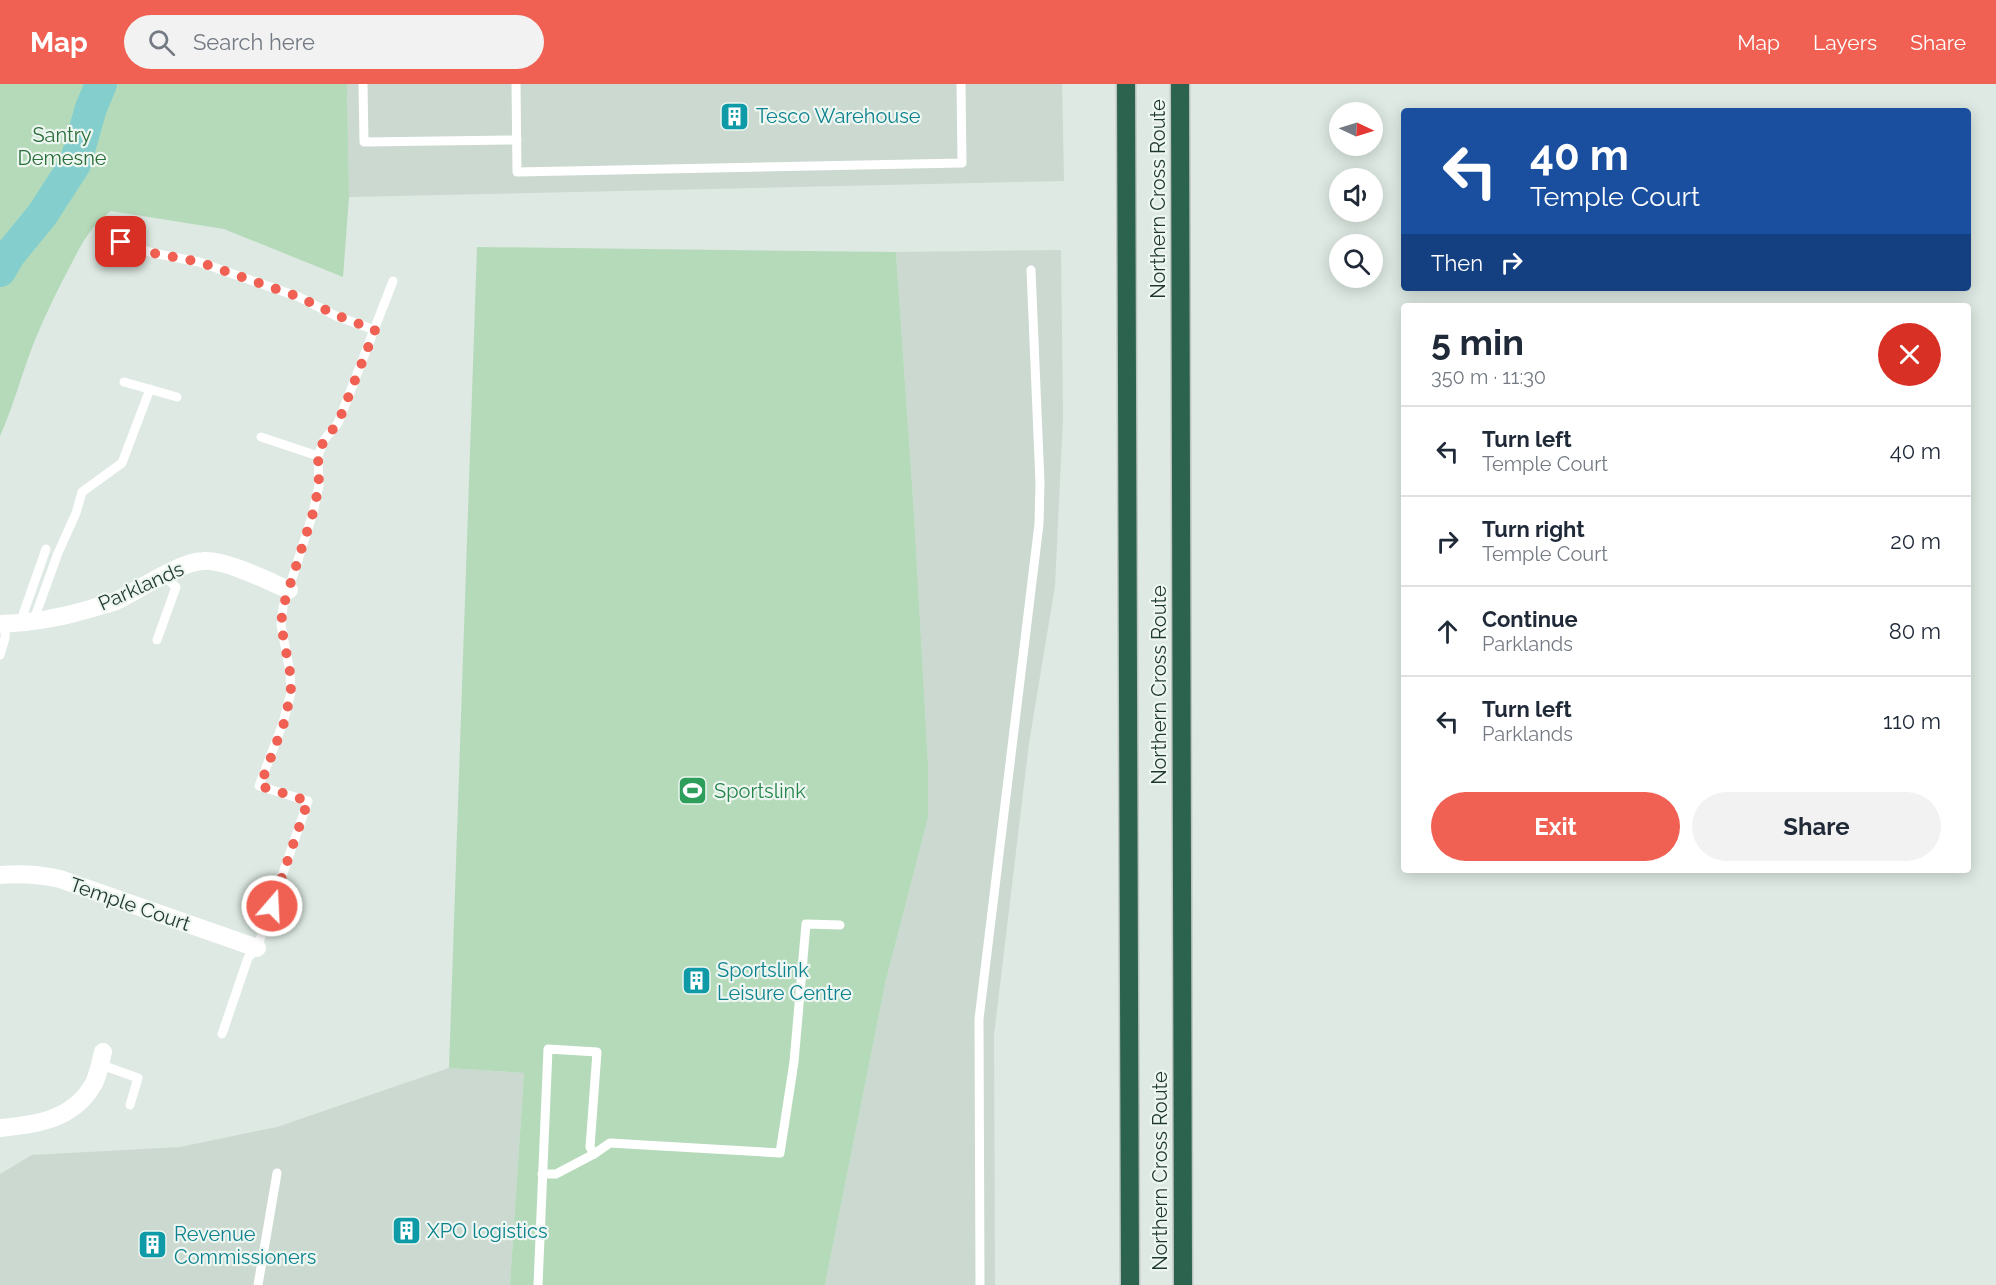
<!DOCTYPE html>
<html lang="en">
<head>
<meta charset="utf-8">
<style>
  body { margin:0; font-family:Raleway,sans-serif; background:#f2f2f3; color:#1f2937; height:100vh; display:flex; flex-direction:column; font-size:22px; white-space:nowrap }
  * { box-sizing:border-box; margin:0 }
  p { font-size:20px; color:#747a83 }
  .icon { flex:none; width:33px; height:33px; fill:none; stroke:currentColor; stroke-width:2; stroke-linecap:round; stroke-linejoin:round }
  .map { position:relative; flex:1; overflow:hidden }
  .details { position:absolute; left:1401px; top:219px; width:570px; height:570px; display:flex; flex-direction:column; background:#fff; border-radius:6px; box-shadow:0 3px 15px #0003 }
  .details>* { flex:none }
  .guide { position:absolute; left:1401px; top:24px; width:570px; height:183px; border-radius:6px; box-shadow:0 3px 15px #0003; background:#1a4fa0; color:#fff; overflow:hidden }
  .needle { width:39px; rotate:94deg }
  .buttons { position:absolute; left:1329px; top:18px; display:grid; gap:12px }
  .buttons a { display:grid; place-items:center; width:54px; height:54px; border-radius:50%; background:#fff; box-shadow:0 3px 15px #0003; font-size:30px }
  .pin { position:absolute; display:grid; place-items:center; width:51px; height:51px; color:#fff; margin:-26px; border-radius:12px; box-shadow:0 3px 9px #0006 }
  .me { position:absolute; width:66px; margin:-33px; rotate:19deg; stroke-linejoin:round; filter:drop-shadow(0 0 4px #0008) }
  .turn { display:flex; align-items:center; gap:21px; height:126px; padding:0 30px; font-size:27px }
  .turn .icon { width:78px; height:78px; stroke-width:2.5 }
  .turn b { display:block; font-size:42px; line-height:51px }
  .then { display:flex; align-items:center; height:57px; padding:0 30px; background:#0003; gap:12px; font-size:22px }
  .round { display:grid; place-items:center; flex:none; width:63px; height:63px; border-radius:32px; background:#f2f2f3 }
  .overview { display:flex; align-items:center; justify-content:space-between; height:102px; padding:0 30px }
  h1 { font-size:36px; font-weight:700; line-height:45px }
  .cta { display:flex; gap:12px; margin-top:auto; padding:12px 30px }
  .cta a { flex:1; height:69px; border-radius:36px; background:#f06153; color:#fff; font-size:24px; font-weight:700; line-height:69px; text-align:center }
  .cta a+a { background:#f2f2f3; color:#1f2937 }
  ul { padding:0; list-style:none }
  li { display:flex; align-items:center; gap:18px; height:90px; padding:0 30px; border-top:2px solid #e0e1e3 }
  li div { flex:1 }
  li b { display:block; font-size:22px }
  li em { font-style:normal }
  header { display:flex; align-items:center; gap:36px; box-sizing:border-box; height:84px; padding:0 30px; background:#f06153; color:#fff }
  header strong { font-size:28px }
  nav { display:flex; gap:33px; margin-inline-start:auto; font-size:21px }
  .search { width:420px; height:54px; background:#f2f2f3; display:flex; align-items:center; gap:15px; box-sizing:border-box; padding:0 21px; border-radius:33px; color:#747a83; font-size:22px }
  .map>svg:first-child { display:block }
</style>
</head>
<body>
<header>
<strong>Map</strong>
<div class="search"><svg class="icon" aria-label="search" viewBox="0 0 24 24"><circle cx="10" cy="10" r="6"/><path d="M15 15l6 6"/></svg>Search here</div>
<nav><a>Map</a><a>Layers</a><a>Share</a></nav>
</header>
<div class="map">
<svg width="1996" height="1201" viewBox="0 0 1996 1201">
  <rect width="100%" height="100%" fill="#dde9e2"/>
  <g fill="#cbd9d0">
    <path d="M347,0H1062L1064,97L349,113Z"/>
    <path d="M1061,166L1063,333L1055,502L1029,659L994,951L995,1201H825L886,896L928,734V680L914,429L896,168Z"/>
    <path d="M449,984L524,989L510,1201H0V1090L32,1071L180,1063L277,1043Z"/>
  </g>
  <g fill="#b5daba">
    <path d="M0,0H347L349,113L343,193L224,145L111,127C86,147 81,162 66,190C55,211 44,234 35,256C22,288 14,321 0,352Z"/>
    <path d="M477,163L896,168L914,429L928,680V734L886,896L825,1201H510L524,989L449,984Z"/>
  </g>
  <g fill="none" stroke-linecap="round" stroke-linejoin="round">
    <path stroke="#84cfce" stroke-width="32" d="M0,187L10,170L42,131L75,80L91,24L101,0"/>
    <defs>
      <g id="highway">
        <path d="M1126,0L1130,1201"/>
        <path d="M1180,0L1183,1201"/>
      </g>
    </defs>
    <use href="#highway" stroke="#bcc3c0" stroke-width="21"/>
    <g stroke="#fff" stroke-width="9">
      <path d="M363,0L364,58L517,56"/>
      <path d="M516,0L517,88L962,79L961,0"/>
      <path d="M105,153L153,169L199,178L299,213L336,232L375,246"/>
      <path d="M124,298L177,313"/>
      <path d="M261,353L318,372"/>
      <path d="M33,538L58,469L76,429L82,408L122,379L150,305"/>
      <path d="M20,539L46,465"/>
      <path d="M157,556L176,503L164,492"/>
      <path d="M0,571L5,554L6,540"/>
      <path d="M222,950L248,874L257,864L308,717L259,702L283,639L291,608L290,588L281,541L283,523L313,429L319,401L318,372L324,356L338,339L393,197"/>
      <path d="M99,980L138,994L130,1021"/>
      <path d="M542,1090H556L594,1070L610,1059L780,1069L794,978L806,840L840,841"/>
      <path d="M258,1201L277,1089"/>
      <path d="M538,1201L548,965L597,968L590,1063L594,1070"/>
      <path d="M980,1201L979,935L1039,440L1040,399L1031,186"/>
    </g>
    <g stroke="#fff" stroke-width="18">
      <path d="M0,540C31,539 60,534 90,525C99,522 108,520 116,517C139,506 179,478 203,477C225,475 268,497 289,506"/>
      <path d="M0,791C22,789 39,790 60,795L257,864"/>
      <path d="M0,1044C34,1041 71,1036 91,1004C98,995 100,979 103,968"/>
    </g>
    <use href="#highway" stroke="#2b634f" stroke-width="18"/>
  </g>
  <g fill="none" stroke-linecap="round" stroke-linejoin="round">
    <path stroke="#f06153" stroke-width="10" stroke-dasharray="0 18" d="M121,158L153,169L199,178L299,213L336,231L375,246L338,339L324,356L318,372L319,401L313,429L283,523L281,541L290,588L291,608L284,639L260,702L308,717L272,822"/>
  </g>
  <defs>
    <symbol id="building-square" viewBox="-11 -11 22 22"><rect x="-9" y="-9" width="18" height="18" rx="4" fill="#0f9aa8" stroke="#edf6f0"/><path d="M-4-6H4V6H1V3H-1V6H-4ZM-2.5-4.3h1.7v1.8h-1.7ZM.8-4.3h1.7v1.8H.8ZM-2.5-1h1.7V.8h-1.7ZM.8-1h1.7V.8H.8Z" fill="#fff"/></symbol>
    <symbol id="stadium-square" viewBox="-11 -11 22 22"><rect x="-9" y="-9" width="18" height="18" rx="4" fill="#2e9e5b" stroke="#edf6f0"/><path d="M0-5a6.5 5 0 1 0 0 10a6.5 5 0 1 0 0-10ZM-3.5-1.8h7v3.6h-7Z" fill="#fff"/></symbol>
  </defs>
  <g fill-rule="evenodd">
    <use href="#building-square" x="718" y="16" width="33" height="33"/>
    <use href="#stadium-square" x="676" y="690" width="33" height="33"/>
    <use href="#building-square" x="680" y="880" width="33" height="33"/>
    <use href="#building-square" x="390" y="1130" width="33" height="33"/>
    <use href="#building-square" x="136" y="1144" width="33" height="33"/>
  </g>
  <g text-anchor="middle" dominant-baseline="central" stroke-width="4.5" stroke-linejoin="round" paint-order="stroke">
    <g font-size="20" fill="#0d838f" stroke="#edf6f0" text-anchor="start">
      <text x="756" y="32">Tesco Warehouse</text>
      <text x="717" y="886">Sportslink<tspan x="717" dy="23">Leisure Centre</tspan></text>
      <text x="427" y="1147">XPO logistics</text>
      <text x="174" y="1150">Revenue<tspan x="174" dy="23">Commissioners</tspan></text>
    </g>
    <g font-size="20" fill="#2a6e3a" stroke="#edf6f0">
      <text x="62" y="51">Santry<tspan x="62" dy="23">Demesne</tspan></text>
    </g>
    <g font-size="20" fill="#1f382d" stroke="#edf6f0">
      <text transform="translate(1158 115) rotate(-90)">Northern Cross Route</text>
      <text transform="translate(141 502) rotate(-24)">Parklands</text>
      <text transform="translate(1159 601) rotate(-90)">Northern Cross Route</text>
      <text transform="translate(130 820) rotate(19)">Temple Court</text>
      <text transform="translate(1160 1087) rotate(-90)">Northern Cross Route</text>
    </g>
    <g font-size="20" fill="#27864d" stroke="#edf6f0" text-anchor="start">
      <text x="714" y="707">Sportslink</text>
    </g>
  </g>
</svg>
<div class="buttons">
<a><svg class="needle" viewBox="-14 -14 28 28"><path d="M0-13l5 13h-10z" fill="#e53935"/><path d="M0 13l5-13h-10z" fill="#747a83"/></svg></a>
<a><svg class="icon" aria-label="sound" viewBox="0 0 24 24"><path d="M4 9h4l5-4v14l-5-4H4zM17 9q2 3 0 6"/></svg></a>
<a><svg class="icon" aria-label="search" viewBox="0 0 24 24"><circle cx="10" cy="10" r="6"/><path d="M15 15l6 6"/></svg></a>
</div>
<div class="pin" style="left:121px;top:158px;background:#d93025"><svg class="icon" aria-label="arrive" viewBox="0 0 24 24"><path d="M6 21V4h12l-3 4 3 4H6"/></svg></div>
<svg class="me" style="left:272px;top:822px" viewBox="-20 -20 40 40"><circle r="17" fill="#f06153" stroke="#fff" stroke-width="3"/><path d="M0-11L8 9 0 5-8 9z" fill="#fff"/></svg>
<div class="guide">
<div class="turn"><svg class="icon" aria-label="left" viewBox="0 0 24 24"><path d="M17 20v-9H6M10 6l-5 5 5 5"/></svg><div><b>40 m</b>Temple Court</div></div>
<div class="then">Then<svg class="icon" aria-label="right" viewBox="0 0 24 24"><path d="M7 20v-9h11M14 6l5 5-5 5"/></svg></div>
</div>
<section class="details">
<div class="overview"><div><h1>5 min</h1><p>350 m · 11:30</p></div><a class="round" style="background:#d93025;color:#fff"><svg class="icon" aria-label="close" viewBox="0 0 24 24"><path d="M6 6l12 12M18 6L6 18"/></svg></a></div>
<ul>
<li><svg class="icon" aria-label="left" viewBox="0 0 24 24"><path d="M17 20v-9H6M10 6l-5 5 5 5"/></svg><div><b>Turn left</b><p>Temple Court</p></div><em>40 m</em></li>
<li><svg class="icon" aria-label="right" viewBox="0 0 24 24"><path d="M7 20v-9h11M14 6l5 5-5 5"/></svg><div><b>Turn right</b><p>Temple Court</p></div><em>20 m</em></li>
<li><svg class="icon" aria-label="ahead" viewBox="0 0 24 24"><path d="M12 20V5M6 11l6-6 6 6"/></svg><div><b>Continue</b><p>Parklands</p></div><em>80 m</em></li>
<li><svg class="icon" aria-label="left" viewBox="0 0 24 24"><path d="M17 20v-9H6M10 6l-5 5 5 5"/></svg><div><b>Turn left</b><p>Parklands</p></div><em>110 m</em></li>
</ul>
<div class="cta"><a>Exit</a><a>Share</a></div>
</section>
</div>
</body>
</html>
